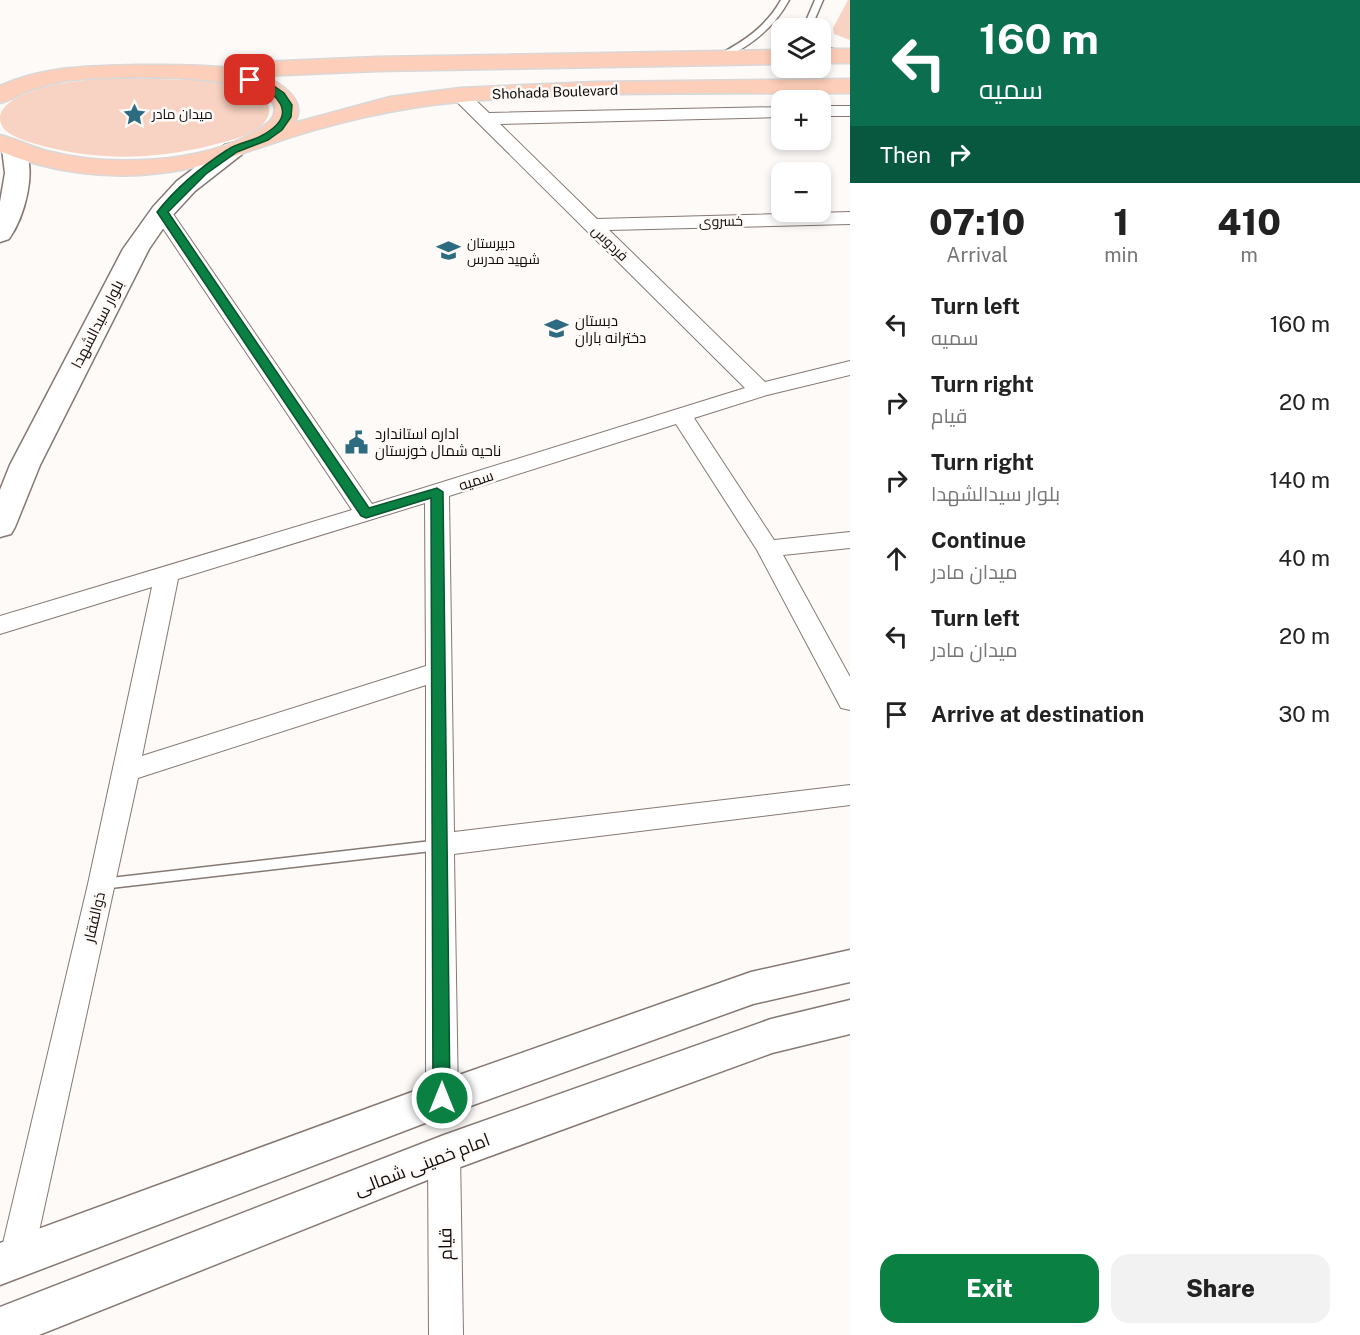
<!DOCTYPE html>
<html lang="en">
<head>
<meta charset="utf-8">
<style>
  body { margin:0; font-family:"Public Sans",Cairo,sans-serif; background:#f2f2f2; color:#222; height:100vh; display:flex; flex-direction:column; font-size:22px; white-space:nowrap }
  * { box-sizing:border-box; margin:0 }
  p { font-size:20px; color:#767676 }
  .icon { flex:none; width:33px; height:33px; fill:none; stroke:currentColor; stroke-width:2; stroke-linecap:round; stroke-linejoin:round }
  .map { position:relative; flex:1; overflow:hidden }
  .sheet { display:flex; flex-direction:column; background:#fff; width:510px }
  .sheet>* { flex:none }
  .guide { background:#0b6e4f; color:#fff; overflow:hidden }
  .tools { position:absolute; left:771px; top:18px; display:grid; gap:12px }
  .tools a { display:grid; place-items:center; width:60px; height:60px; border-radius:12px; background:#fff; box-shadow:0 3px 9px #0003; font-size:30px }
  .pin { position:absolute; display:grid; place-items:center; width:51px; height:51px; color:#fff; margin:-26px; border-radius:12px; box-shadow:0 3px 9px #0006 }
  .me { position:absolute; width:66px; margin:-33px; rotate:0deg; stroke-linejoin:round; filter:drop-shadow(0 0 4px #0008) }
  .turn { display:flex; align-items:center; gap:21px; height:126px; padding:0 30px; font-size:27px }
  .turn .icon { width:78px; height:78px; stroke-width:2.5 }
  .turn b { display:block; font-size:42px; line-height:51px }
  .then { display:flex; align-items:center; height:57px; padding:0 30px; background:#0003; gap:12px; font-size:22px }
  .eta { display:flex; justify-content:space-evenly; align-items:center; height:102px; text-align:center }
  .eta b { font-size:36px; font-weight:800; line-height:42px }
  .action { display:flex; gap:12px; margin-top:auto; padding:12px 30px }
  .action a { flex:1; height:69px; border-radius:18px; background:#0b8043; color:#fff; font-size:24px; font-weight:800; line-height:69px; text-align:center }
  .action a+a { background:#f2f2f2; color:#222 }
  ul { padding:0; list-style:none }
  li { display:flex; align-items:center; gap:18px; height:78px; padding:0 30px }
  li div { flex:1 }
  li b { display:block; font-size:22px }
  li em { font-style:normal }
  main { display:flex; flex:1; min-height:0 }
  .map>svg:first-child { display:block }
</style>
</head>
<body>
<main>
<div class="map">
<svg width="850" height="1335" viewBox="0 0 850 1335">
  <rect width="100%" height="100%" fill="#fdfaf8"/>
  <g fill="#f8d2c2">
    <path d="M848,0H850V40L834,34L833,28Z"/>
    <path d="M201,80C218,83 272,87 269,112C268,121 260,128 253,132C239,139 223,142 209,146C154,159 102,161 47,147C33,143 17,140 5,130C2,127 0,123 0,118C2,93 59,83 78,81C117,76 161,80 201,80Z"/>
  </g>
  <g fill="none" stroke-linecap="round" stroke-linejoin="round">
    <defs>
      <g id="service">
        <path d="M781,0H789C776,24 758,40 734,53C728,57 723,60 716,60V56C743,42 766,27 781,0Z"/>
        <path d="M815,0H823L811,28H803Z"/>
        <path d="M820,45L842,52L843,54L839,56L820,50Z"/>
        <path d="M440,840L445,841L447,845L445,849L440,850L102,889L97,888L95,884L97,880L102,879Z"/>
      </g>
      <g id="minor">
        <path d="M460,90L466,91L489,113L782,107V117L500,124L597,219L850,212V224L609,230L765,382L850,361V375L767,395L694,418L774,540L850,532V548L783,555L850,677V710L841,708L757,550L676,424L449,496L454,832L850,785V805L454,854L458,1099L453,1109L442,1113L431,1109L426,1099V685L138,778L33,1259L28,1270L16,1275L4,1270L0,1256L88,884L152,587L0,634V616L352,510L152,212L155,208H169L372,504L745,388L454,99L451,95L454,91ZM425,503L426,666L142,756L178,579Z"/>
        <rect x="820" y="106" width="30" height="10"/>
        <path d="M444,1140L455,1144L460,1154L463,1335H429L428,1154L433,1144Z"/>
      </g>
      <g id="secondary">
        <path d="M14,142L22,144C39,168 24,218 9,239L0,242V202L5,173L2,149L6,144Z"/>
        <path d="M233,143L241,145L245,150L241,155L195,191L171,217L149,249L40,465L15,527L11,534L0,537V490L10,465L123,249L153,207L177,181L225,145Z"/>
        <path d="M850,950V982L753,1004L454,1112L0,1285V1243L442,1081L751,972Z"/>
        <path d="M850,1000V1034L772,1053L455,1169L39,1335H0V1307L444,1135L771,1019Z"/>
      </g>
      <g id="primary">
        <rect x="820" y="49" width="30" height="14"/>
        <path d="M782,50V64L377,71L261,76C279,81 309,101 294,123L390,97L460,88L595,82L850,79V93C720,94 589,90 460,102C398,107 328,124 270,144C234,156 199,169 160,173C109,180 48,172 0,151V135C16,139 31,147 47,151C108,167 200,164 255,132C265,126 278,118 274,105C264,70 95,76 64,81C51,84 37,87 25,92C16,96 9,101 0,103V86C44,66 89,66 136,65C166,65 197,64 228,68L230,65L238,63L377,57Z"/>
      </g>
    </defs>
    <use href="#service" stroke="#867872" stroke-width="3"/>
    <use href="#minor" stroke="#867872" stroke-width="2"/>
    <use href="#secondary" stroke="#867872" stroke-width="3"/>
    <use href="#primary" stroke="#d9d8d8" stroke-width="3"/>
    <use href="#service" fill="#fff" fill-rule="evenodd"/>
    <use href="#minor" fill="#fff" fill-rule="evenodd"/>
    <use href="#secondary" fill="#fff" fill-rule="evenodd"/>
    <use href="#primary" fill="#fdceb9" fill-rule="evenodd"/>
  </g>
  <path fill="#0b8043" stroke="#07532c" stroke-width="1.5" d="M247,78L271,84L284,93L292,105L291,117L282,130L268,140L237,152L206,174L168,212L369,508L437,488L443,492L450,1098L448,1104L442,1106L436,1104L433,1098L431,498L366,518L361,516L157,212C176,188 201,167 227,150C237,143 250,142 261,136C302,114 277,92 247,81Z"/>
  <defs>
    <symbol id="sight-bare" viewBox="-9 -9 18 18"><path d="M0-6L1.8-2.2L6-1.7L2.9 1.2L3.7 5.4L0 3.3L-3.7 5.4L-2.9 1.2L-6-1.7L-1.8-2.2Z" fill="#2c6b80" stroke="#fdfaf8" stroke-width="2.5" paint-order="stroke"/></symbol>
    <symbol id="school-bare" viewBox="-9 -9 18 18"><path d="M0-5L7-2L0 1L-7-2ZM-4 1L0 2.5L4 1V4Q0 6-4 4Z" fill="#2c6b80" stroke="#fdfaf8" stroke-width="2.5" paint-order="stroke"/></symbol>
    <symbol id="civic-bare" viewBox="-9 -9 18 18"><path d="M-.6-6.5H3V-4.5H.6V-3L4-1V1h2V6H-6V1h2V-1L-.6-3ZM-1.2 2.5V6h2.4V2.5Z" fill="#2c6b80" stroke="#fdfaf8" stroke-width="2.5" paint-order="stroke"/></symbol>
  </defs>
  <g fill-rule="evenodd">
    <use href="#sight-bare" x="118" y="98" width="33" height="33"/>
    <use href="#school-bare" x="432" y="234" width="33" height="33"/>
    <use href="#school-bare" x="540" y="312" width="33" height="33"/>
    <use href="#civic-bare" x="340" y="426" width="33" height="33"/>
  </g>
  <g text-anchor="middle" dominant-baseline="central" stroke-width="5" stroke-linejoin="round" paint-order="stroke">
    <g font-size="14" fill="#110c0a" stroke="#fdfaf8">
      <text transform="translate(555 92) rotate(-2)">Shohada Boulevard</text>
      <text transform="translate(721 221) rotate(-1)">خسروی</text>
      <text transform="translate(610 243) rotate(44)">فردوس</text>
    </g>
    <g font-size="14" fill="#110c0a" stroke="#fdfaf8" text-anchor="start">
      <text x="152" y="114">میدان مادر</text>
      <text x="467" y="243">دبیرستان<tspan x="467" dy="16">شهید مدرس</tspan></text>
    </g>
    <g font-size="15" fill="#110c0a" stroke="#fdfaf8" text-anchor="start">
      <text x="575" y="320">دبستان<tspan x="575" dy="17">دخترانه باران</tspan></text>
      <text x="375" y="433">اداره استاندارد<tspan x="375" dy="17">ناحیه شمال خوزستان</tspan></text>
    </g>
    <g font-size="15" fill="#110c0a" stroke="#fdfaf8">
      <text transform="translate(97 324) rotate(-63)">بلوار سیدالشهدا</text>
      <text transform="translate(476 480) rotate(-18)">سمیه</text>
      <text transform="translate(94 917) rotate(-77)">ذوالفقار</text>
    </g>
    <g font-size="18" fill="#110c0a" stroke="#fdfaf8">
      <text transform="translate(422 1164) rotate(-21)">امام خمینی شمالی</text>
      <text transform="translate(445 1244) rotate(-91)">قیام</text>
    </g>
  </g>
</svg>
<div class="tools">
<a><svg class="icon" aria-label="layers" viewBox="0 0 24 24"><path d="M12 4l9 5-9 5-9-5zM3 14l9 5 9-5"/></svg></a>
<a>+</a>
<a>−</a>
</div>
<div class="pin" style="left:250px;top:80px;background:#d93025"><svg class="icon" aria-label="arrive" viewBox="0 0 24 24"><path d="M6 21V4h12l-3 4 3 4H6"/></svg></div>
<svg class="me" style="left:442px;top:1098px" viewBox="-20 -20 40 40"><circle r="17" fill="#0b8043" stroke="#fff" stroke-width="3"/><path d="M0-11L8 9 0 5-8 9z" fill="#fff"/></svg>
</div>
<section class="sheet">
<div class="guide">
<div class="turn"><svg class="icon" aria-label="left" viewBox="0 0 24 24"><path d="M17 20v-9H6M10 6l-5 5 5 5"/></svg><div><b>160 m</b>سمیه</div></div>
<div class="then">Then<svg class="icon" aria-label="right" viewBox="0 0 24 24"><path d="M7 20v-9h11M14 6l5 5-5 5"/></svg></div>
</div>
<div class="eta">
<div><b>07:10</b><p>Arrival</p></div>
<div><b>1</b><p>min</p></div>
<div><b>410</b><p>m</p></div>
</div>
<ul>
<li><svg class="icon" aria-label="left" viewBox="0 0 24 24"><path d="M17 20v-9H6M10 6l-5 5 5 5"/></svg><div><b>Turn left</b><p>سمیه</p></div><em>160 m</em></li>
<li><svg class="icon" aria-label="right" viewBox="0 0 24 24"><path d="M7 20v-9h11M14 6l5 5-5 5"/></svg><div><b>Turn right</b><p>قیام</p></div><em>20 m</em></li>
<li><svg class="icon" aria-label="right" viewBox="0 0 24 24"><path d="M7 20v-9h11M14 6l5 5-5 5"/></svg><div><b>Turn right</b><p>بلوار سیدالشهدا</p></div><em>140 m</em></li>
<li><svg class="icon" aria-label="ahead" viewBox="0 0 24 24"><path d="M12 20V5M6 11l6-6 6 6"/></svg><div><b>Continue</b><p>میدان مادر</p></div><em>40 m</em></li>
<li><svg class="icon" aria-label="left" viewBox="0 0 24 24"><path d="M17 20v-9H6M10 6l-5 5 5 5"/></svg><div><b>Turn left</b><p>میدان مادر</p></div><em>20 m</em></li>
<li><svg class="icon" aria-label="arrive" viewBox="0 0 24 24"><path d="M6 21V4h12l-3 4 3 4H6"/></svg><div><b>Arrive at destination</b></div><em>30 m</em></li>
</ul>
<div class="action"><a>Exit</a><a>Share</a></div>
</section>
</main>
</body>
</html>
